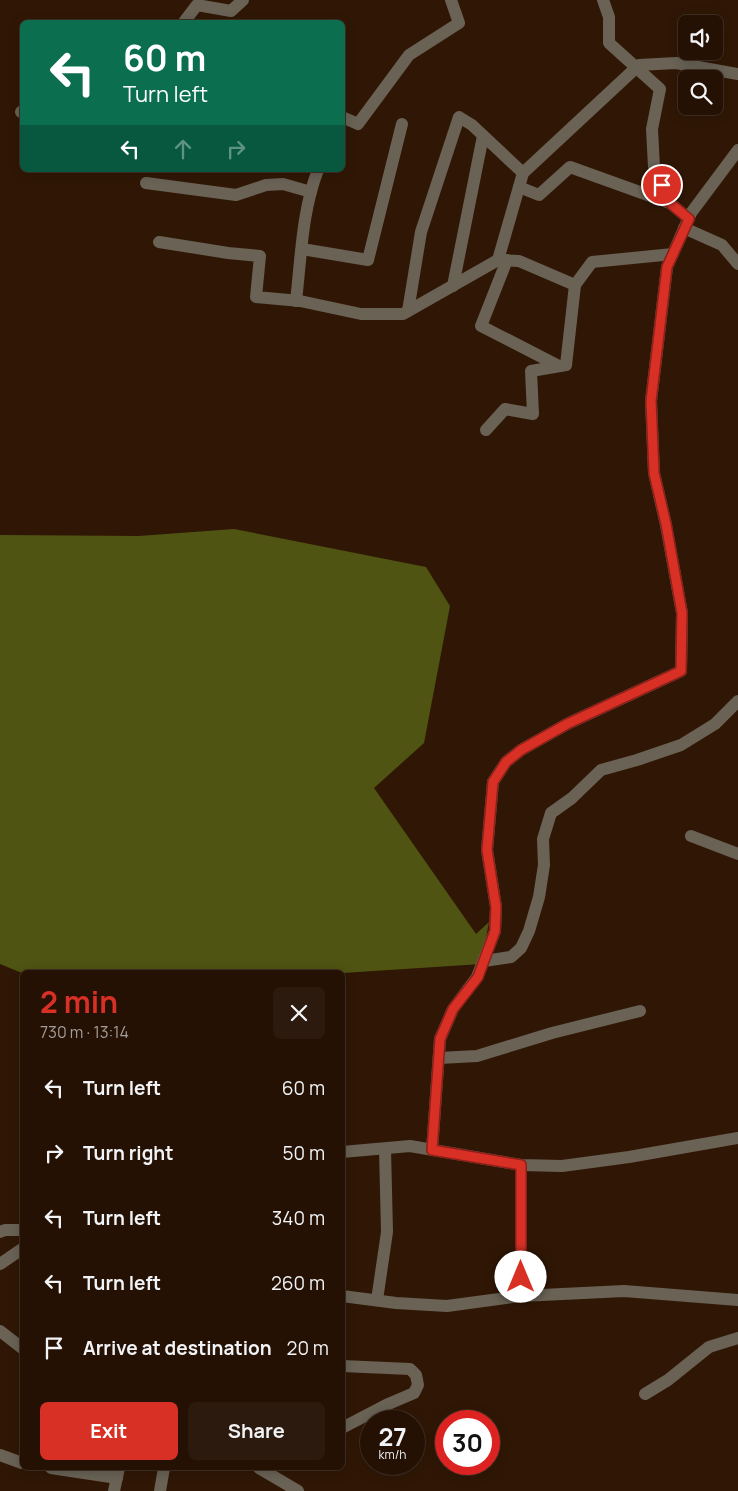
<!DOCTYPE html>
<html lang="en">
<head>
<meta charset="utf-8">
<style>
  body { margin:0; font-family:Manrope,sans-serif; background:#2c1a0e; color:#f1f3f6; height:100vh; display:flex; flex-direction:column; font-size:19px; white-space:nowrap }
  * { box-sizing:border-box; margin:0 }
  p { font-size:16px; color:#a39d9a }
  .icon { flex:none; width:28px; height:28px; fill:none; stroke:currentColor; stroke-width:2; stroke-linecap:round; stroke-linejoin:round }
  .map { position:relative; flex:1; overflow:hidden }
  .side { position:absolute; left:20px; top:970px; width:325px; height:500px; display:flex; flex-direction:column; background:#241104; border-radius:8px; box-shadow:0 2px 12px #0003,0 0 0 1px #413126 }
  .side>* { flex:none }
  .top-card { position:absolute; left:20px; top:20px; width:325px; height:152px; border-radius:8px; box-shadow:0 2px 12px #0003,0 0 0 1px #413126; background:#0b6e4f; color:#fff; overflow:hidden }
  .fabs { position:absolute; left:678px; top:15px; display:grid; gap:10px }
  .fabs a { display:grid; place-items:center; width:45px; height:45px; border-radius:8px; background:#241104; box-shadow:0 2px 12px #0003,0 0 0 1px #413126; font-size:25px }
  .speed { position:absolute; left:360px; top:1410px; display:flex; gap:10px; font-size:25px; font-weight:700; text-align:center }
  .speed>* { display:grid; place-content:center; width:65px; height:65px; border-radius:50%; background:#241104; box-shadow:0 2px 12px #0003,0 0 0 1px #413126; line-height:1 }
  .speed small { font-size:12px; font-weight:400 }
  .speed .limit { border:8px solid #d22; background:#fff; color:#111 }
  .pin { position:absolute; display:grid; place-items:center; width:42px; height:42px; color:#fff; margin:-21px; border:2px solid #fff; border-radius:50%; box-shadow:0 1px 5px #0007 }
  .me { position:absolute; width:55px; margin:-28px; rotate:0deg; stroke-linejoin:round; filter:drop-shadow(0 0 4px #0008) }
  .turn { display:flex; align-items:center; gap:18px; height:105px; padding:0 20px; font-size:22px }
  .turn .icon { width:65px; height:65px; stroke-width:2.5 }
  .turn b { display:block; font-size:35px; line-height:42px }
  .lanes { display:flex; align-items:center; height:48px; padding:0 20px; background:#0003; justify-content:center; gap:25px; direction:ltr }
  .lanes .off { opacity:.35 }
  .round { display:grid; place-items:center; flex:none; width:52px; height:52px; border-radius:8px; background:#2c1a0e }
  .overview { display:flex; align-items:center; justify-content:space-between; height:85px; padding:0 20px }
  h1 { font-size:30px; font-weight:700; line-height:38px; color:#d93025 }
  .button { display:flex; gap:10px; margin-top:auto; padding:10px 20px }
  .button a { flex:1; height:58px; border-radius:8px; background:#d93025; color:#fff; font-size:20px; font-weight:700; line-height:58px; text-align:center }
  .button a+a { background:#2c1a0e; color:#f1f3f6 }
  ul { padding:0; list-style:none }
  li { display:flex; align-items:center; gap:15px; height:65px; padding:0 20px }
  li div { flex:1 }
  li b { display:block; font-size:19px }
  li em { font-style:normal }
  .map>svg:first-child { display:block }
</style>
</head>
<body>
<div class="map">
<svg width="738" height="1491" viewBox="0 0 738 1491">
  <rect width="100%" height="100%" fill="#301705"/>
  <path fill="#4f5412" d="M234,529L426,567L450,606L424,743L374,788L476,934L489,922L481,964L343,973H22L0,964V535L139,536Z"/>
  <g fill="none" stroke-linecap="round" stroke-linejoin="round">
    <g stroke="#696255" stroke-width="12">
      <path d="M603,0L609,17V43L660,89L652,129L654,167L670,203L689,219"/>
      <path d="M184,22L197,5L231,11L243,0"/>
      <path d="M21,112L22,111"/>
      <path d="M342,117L358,124L409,55L459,23L451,0"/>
      <path d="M146,183L236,195L266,185L283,184L311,192"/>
      <path d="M519,187L539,195L570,167L670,203"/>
      <path d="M684,228L722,245L738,264"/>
      <path d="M159,242L228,253L260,256L256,297L300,301L361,314H403L498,260L523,173L639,65L676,63L738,74"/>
      <path d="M302,249L368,260L402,124"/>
      <path d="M498,260L519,261L575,285L592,262L673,254"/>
      <path d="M507,260L481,326L559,366"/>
      <path d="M453,286L483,136"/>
      <path d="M296,301C301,258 302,210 318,170"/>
      <path d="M408,311L421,232L459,117L472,125L523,173"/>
      <path d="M486,430L505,409L533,414L531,371L566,365L575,285"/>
      <path d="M691,836L738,854"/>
      <path d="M484,961L511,957L521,948L529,931L539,897L544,865L543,839L551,813L572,798L601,770L637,760L681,745L715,724L738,701"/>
      <path d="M439,1058L477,1056L552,1033L640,1011"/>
      <path d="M432,1150L440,1039L453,1009L477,977L495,931L496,907L487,850L493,782L506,762L521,750L567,724L681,671L682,613L666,525L654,473L651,401L667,267L691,213L738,150"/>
      <path d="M342,1152L410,1146L521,1165L562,1166L629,1157L738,1138"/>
      <path d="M0,1232L5,1230H22"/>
      <path d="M0,1264L22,1249"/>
      <path d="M342,1296L396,1303L447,1306L521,1296L624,1291L738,1300"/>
      <path d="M521,1296V1165"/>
      <path d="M377,1300L387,1232L385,1149"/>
      <path d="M0,1331L22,1348"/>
      <path d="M342,1366L410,1369L416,1375L418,1385L414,1393L386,1405L342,1428"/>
      <path d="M645,1394L668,1380L709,1347L738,1338"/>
      <path d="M0,1455L22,1463"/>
      <path d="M51,1468L117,1478"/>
      <path d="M259,1468L298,1491"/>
      <path d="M114,1491L119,1468"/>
      <path d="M160,1491L164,1468"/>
    </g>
  </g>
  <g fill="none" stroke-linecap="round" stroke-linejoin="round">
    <defs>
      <path id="route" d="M521,1277V1165L432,1150L440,1039L453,1009L478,977L495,931L496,907L487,850L493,782L506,762L521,750L567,724L681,671L682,613L666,524L654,473L651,401L667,267L689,219L670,203L662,185"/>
    </defs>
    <use href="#route" stroke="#8d1f18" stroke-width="12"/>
    <use href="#route" stroke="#d93025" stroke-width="9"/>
  </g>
</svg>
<div class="fabs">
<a><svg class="icon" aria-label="sound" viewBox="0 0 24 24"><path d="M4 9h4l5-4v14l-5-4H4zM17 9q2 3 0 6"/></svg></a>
<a><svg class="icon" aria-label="search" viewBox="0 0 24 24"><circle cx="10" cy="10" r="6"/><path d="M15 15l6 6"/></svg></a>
</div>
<div class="speed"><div>27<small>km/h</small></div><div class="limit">30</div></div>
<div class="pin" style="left:662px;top:185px;background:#d93025"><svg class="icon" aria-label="arrive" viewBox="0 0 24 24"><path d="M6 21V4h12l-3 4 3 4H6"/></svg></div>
<svg class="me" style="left:521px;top:1277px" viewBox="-20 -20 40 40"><circle r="19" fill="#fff"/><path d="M0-13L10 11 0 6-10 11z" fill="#d93025"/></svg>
<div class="top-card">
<div class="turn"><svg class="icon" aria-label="left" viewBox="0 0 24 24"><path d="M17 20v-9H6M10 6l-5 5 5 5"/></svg><div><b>60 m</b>Turn left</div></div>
<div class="lanes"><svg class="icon" aria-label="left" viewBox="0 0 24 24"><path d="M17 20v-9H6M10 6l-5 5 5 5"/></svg><svg class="icon off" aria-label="ahead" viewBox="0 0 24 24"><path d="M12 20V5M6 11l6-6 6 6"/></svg><svg class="icon off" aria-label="right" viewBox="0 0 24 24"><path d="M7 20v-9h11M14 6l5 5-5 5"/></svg></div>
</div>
<section class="side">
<div class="overview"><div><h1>2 min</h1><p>730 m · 13:14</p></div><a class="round"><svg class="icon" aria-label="close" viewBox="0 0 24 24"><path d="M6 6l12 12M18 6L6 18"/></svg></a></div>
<ul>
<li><svg class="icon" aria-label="left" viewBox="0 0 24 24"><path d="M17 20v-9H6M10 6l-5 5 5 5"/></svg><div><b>Turn left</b></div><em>60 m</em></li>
<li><svg class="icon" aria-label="right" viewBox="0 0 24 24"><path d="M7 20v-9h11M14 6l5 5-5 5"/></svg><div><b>Turn right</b></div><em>50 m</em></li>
<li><svg class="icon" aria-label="left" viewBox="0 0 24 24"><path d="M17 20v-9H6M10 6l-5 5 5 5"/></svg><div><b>Turn left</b></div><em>340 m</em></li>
<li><svg class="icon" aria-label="left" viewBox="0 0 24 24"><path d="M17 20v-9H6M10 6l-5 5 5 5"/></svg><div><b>Turn left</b></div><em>260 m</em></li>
<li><svg class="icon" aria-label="arrive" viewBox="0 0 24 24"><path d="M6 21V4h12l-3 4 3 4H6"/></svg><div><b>Arrive at destination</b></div><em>20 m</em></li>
</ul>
<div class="button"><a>Exit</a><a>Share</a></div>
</section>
</div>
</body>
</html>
